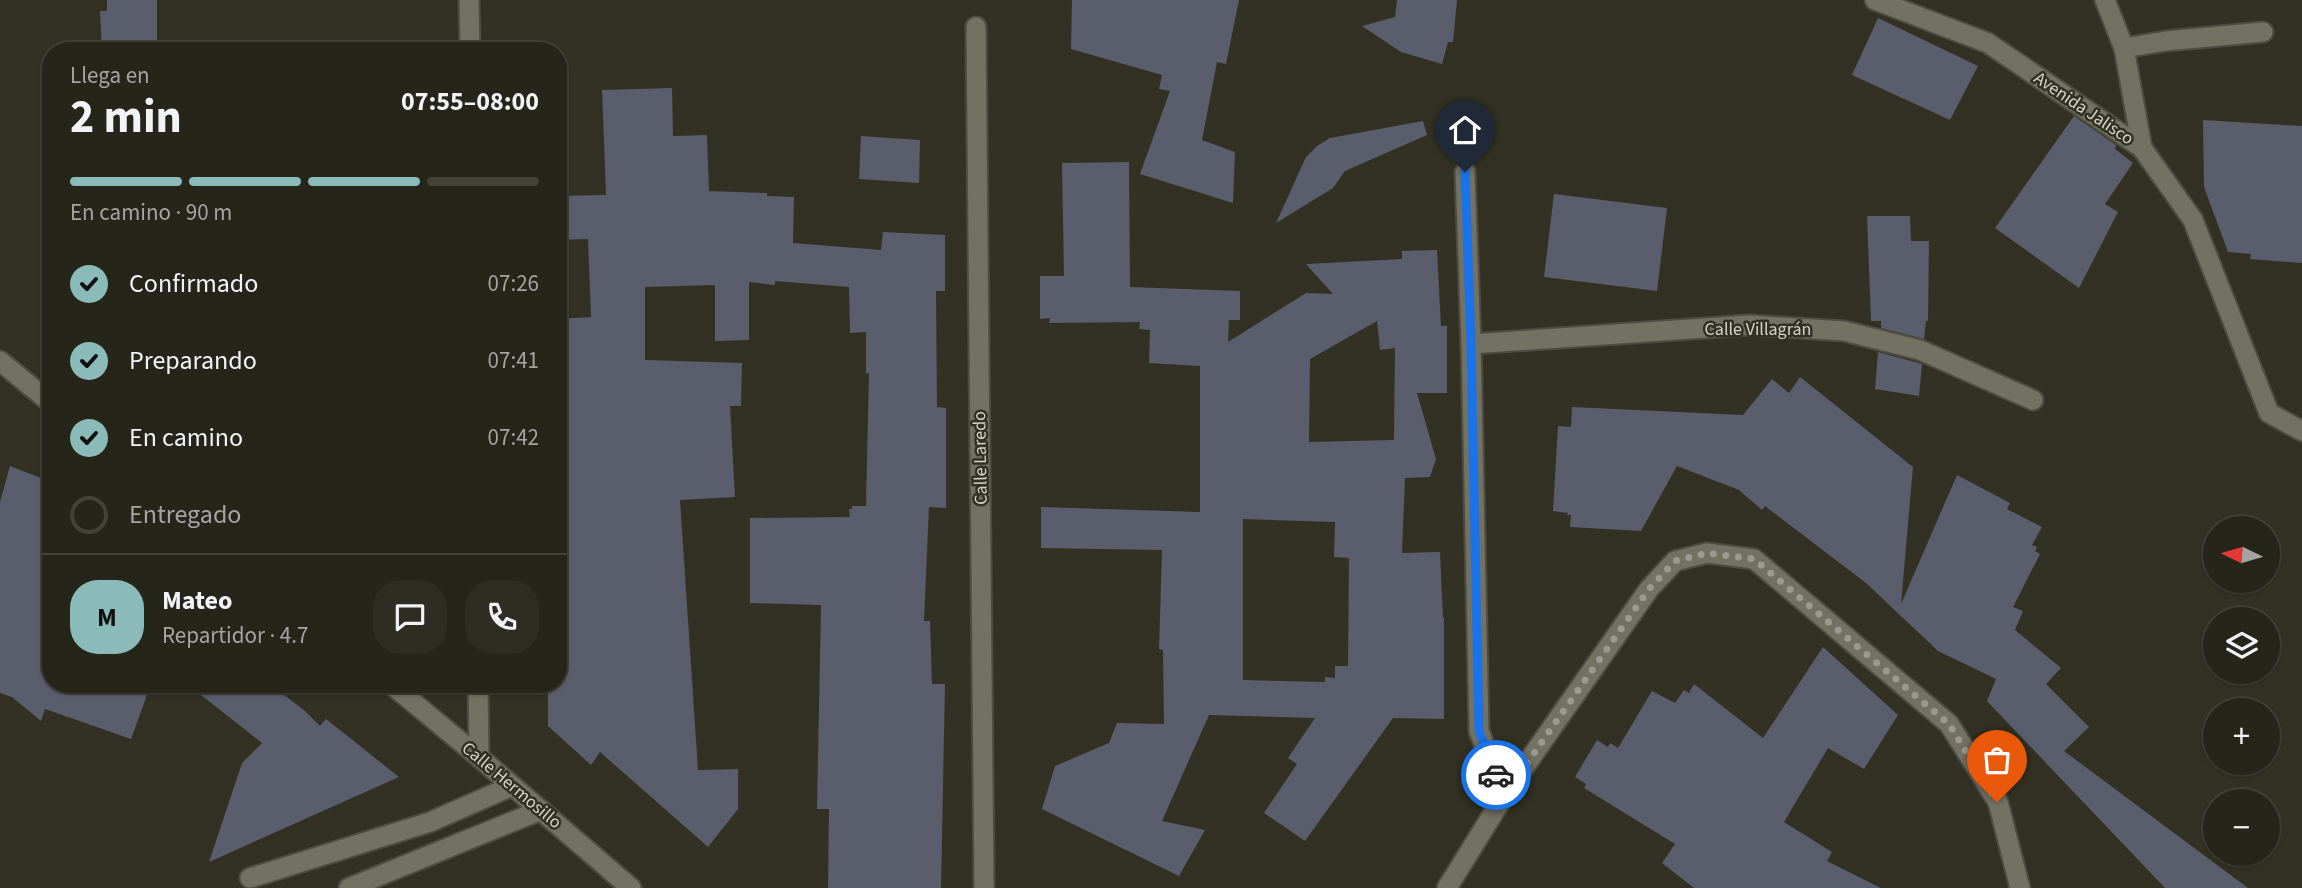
<!DOCTYPE html>
<html lang="es">
<head>
<meta charset="utf-8">
<style>
	:root { --surface:#26251a; --page:#2e2d23; --text:#f1f3f6; --muted:#a4a5a2; --line:#424239; --accent:#8bbbb9 }
	body { margin:0; font-family:"Source Sans 3",sans-serif; background:var(--page); color:var(--text); height:100vh; display:flex; flex-direction:column; font-size:26px; white-space:nowrap }
	* { box-sizing:border-box; margin:0 }
	p { font-size:23px; color:var(--muted) }
	.icon { flex:none; width:38px; height:38px; fill:none; stroke:currentColor; stroke-width:2; stroke-linecap:round; stroke-linejoin:round }
	.map { position:relative; flex:1; overflow:hidden }
	.side { position:absolute; left:42px; top:42px; width:525px; height:651px; display:flex; flex-direction:column; background:var(--surface); border-radius:28px; box-shadow:0 2px 5px #0004,0 0 0 2px var(--line) }
	.side>* { flex:none }
	.needle { width:46px; rotate:275deg }
	.buttons { position:absolute; left:2203px; top:516px; display:grid; gap:14px }
	.buttons a { display:grid; place-items:center; width:77px; height:77px; border-radius:50%; background:var(--surface); box-shadow:0 2px 5px #0004,0 0 0 2px var(--line); font-size:35px }
	.pin { position:absolute; display:grid; place-items:center; width:60px; height:60px; color:#fff; margin:-72px -30px; border-radius:50% 50% 50% 0; rotate:-45deg; box-shadow:0 0 7px #0007 }
	.pin .icon { rotate:45deg }
	.courier { position:absolute; display:grid; place-items:center; width:70px; height:70px; margin:-35px; border:5px solid #1a73e8; border-radius:50%; background:#fff; color:#222; box-shadow:0 2px 9px #0007 }
	.overview em { font-style:normal; font-weight:700 }
	.overview div { display:flex; flex-direction:column-reverse }
	.overview { display:flex; align-items:center; justify-content:space-between; height:119px; padding:0 28px }
	h1 { font-size:46px; font-weight:700; line-height:52px }
	.bar { display:grid; grid-template-columns:repeat(4,1fr); gap:10px 7px; align-content:center; height:84px; padding:0 28px }
	.bar i { height:9px; border-radius:5px; background:var(--line) }
	.bar .on { background:var(--accent) }
	.bar p { grid-column:span 4 }
	.line { display:flex; align-items:center; gap:18px; padding:0 28px; border-top:2px solid var(--line) }
	.line div { flex:1 }
	.round { display:grid; place-items:center; flex:none; width:74px; height:74px; border-radius:28px; background:var(--page) }
	ol { padding:0 28px; list-style:none }
	li { display:flex; align-items:center; gap:21px; height:77px }
	li p { margin-inline-start:auto }
	li .icon { padding:7px; border-radius:50%; background:var(--accent); color:#111; stroke-width:4 }
	li:last-child { color:var(--muted) }
	li i { width:38px; height:38px; border:4px solid var(--line); border-radius:50% }
	.map>svg:first-child { display:block }
	.building { fill:#5a5d6c; fill-rule:evenodd }
	.lines { fill:none; stroke-linecap:round; stroke-linejoin:round }
	.service-casing { stroke:#4e4d41; stroke-width:23 }
	.minor-casing { stroke:#4e4d41; stroke-width:23 }
	.tertiary-casing { stroke:#4e4d41; stroke-width:23 }
	.service { stroke:#737161; stroke-width:19 }
	.minor { stroke:#737161; stroke-width:19 }
	.tertiary { stroke:#737161; stroke-width:19 }
	.done { stroke:#9b9a90; stroke-width:7; stroke-dasharray:0 12.6 }
	.route { stroke:#1a73e8; stroke-width:9 }
	.labels { text-anchor:middle; stroke-width:5; stroke-linejoin:round; paint-order:stroke }
	.street-label { font-size:18px; fill:#d3d3ca; stroke:#323123 }
</style>
</head>
<body>
<div class="map">
<svg width="2302" height="888" viewBox="0 0 2302 888">
	<rect width="100%" height="100%" fill="#323123"/>
	<g class="building">
		<path d="M107,0H157V51H102L100,11H107Z"/>
		<path d="M1072,0H1239L1226,64L1217,62L1202,140L1235,152L1233,203L1140,174L1170,91L1159,89L1162,75L1071,49Z"/>
		<path d="M1397,0H1457L1453,42H1448L1442,64L1401,52L1362,26L1395,17Z"/>
		<path d="M1878,18L1978,66L1950,120L1852,75Z"/>
		<path d="M672,88L673,136L707,135L709,191L767,193V196L794,197L793,243L881,250L883,232L945,235V291H936L937,407L946,408V508L929,507L924,621H930L932,684H945L941,888H828L829,809H817L821,605L750,603V518L850,517L849,509H852V506H866L869,373H866V332L850,333L849,287L775,281V285L749,282V340L715,341V285L645,287V360L742,363L741,406H730L735,497L680,500L698,770L738,769V809L708,847L600,752L591,765L548,726V684H558V319L591,317L588,239L558,240V196L606,195L602,90Z"/>
		<path d="M2074,116L2116,145L2115,149L2133,163L2105,204L2118,212L2079,288L1995,228Z"/>
		<path d="M2203,120L2302,126V263L2250,259L2251,254L2228,252L2204,187Z"/>
		<path d="M1423,121L1427,135L1345,171L1333,188L1276,223L1306,157L1317,146L1330,138Z"/>
		<path d="M861,136L920,140L919,183L859,179Z"/>
		<path d="M1129,162L1130,287L1240,291V320H1229L1228,342L1306,293L1333,294L1306,264L1402,259V251L1437,250L1441,326H1447V393H1417L1436,459L1430,477L1405,478L1402,553L1440,552L1443,618H1444V719L1393,718L1305,841L1264,813L1297,764L1288,758L1315,718L1209,715L1162,821L1205,830L1179,876L1042,809L1055,766L1109,743L1117,723L1164,724L1163,650L1159,649L1162,550L1041,548V507L1200,512V366L1149,363L1150,330L1139,329L1140,322L1049,323L1050,318L1040,319V276H1064L1062,163ZM1377,321L1380,350L1395,348L1394,440L1309,442L1310,359ZM1243,519L1335,522L1334,557L1349,558L1348,666H1335V678L1325,677V682L1243,680Z"/>
		<path d="M1554,194L1667,208L1657,291L1544,277Z"/>
		<path d="M1867,216H1910L1911,241H1929L1928,321H1926L1924,339L1881,328V321H1871Z"/>
		<path d="M1878,352L1922,364L1919,396L1875,389Z"/>
		<path d="M1800,377L1913,467L1901,604L1957,475L2010,503L2007,509L2042,527L2032,545L2037,547L2035,551L2040,554L2013,607L2023,611L2015,630L2061,668L2046,684L2089,727L2064,751L2248,888H2165L1987,701L1996,679L1938,651L1866,583L1765,506L1762,510L1739,490L1677,466L1641,531L1570,527L1571,515H1567L1568,513L1553,511L1558,426L1571,427L1572,407L1743,415L1772,379L1789,393Z"/>
		<path d="M10,466L51,482V684H151L131,739L45,709L41,721L12,697L0,693V502Z"/>
		<path d="M1823,647L1898,715L1864,769L1828,748L1784,822L1832,852L1827,861L1881,888H1694L1662,863L1675,844L1584,788L1586,784L1575,777L1597,740L1608,747L1610,743L1618,748L1652,691L1675,703L1684,690L1689,693L1694,684L1763,738Z"/>
		<path d="M187,684H270L305,711L320,726L326,719L399,777L209,862L242,763L262,743Z"/>
	</g>
	<g class="lines">
		<defs>
			<g id="service">
				<path d="M2105,0L2124,48L2142,148"/>
				<path d="M2124,48L2166,41L2263,32"/>
				<path d="M250,878L430,822L512,786"/>
				<path d="M349,888L541,810"/>
			</g>
			<g id="minor">
				<path d="M469,0L470,51"/>
				<path d="M1875,0L1988,43L2142,148L2193,220L2269,413L2302,431"/>
				<path d="M976,27L984,888"/>
				<path d="M1465,172L1471,344L1479,731L1504,796"/>
				<path d="M1471,344L1749,325L1844,331L1920,350L2033,400"/>
				<path d="M478,684L479,757"/>
				<path d="M1447,888L1504,796L1649,589L1675,561L1707,553L1754,559L1949,724L1998,802L2020,888"/>
			</g>
			<g id="tertiary">
				<path d="M0,361L51,403"/>
				<path d="M391,684L479,757L631,888"/>
			</g>
		</defs>
		<use href="#service" class="service-casing"/>
		<use href="#minor" class="minor-casing"/>
		<use href="#tertiary" class="tertiary-casing"/>
		<use href="#service" class="service"/>
		<use href="#minor" class="minor"/>
		<use href="#tertiary" class="tertiary"/>
	</g>
	<g class="lines">
		<path class="done" d="M1496,775L1504,796L1649,589L1675,561L1707,553L1754,559L1949,724L1997,802"/>
		<path class="route" d="M1465,172L1471,344L1479,731L1496,775"/>
	</g>
	<g class="labels">
		<g class="street-label">
			<text transform="translate(2084 108) rotate(34)" y="6">Avenida Jalisco</text>
			<text x="1758" y="335">Calle Villagrán</text>
			<text transform="translate(980 458) rotate(-91)" y="6">Calle Laredo</text>
			<text transform="translate(512 785) rotate(40)" y="6">Calle Hermosillo</text>
		</g>
	</g>
</svg>
<div class="buttons">
<a><svg class="needle" viewBox="-14 -14 28 28"><path d="M0-13l5 13h-10z" fill="#e53935"/><path d="M0 13l5-13h-10z" fill="#a4a5a2"/></svg></a>
<a><svg class="icon" aria-label="layers" viewBox="0 0 24 24"><path d="M12 4l9 5-9 5-9-5zM3 14l9 5 9-5"/></svg></a>
<a>+</a>
<a>−</a>
</div>
<div class="pin" style="left:1997px;top:802px;background:#ea580c"><svg class="icon" aria-label="bag" viewBox="0 0 24 24"><path d="M5 8h14l-1 12H6zM9 8a3 3 0 0 1 6 0"/></svg></div>
<div class="pin" style="left:1465px;top:172px;background:#1f2937"><svg class="icon" aria-label="home" viewBox="0 0 24 24"><path d="M3 11l9-7 9 7M6 9v11h12V9"/></svg></div>
<div class="courier" style="left:1496px;top:775px"><svg class="icon" aria-label="car" viewBox="0 0 24 24"><path d="M5 17H2v-5l4-1 3-4h7l3 4 3 1v5h-3M9 17h6M6 11h13"/><circle cx="7" cy="17" r="2"/><circle cx="17" cy="17" r="2"/></svg></div>
<section class="side">
<div class="overview"><div><h1>2 min</h1><p>Llega en</p></div><em>07:55–08:00</em></div>
<div class="bar"><i class="on"></i><i class="on"></i><i class="on"></i><i></i><p>En camino · 90 m</p></div>
<ol>
<li><svg class="icon" aria-label="check" viewBox="0 0 24 24"><path d="M5 12l5 5 9-10"/></svg>Confirmado<p>07:26</p></li>
<li><svg class="icon" aria-label="check" viewBox="0 0 24 24"><path d="M5 12l5 5 9-10"/></svg>Preparando<p>07:41</p></li>
<li><svg class="icon" aria-label="check" viewBox="0 0 24 24"><path d="M5 12l5 5 9-10"/></svg>En camino<p>07:42</p></li>
<li><i></i>Entregado</li>
</ol>
<div class="line" style="height:126px"><b class="round" style="background:var(--accent);color:#111">M</b><div><b>Mateo</b><p>Repartidor · 4.7</p></div><a class="round"><svg class="icon" aria-label="chat" viewBox="0 0 24 24"><path d="M4 5h16v11H9l-5 4z"/></svg></a><a class="round"><svg class="icon" aria-label="phone" viewBox="0 0 24 24"><path d="M5 4h4l2 5-3 2q2 4 5 5l2-3 5 2v4C11 20 4 13 5 4z"/></svg></a></div>
</section>
</div>
</body>
</html>
